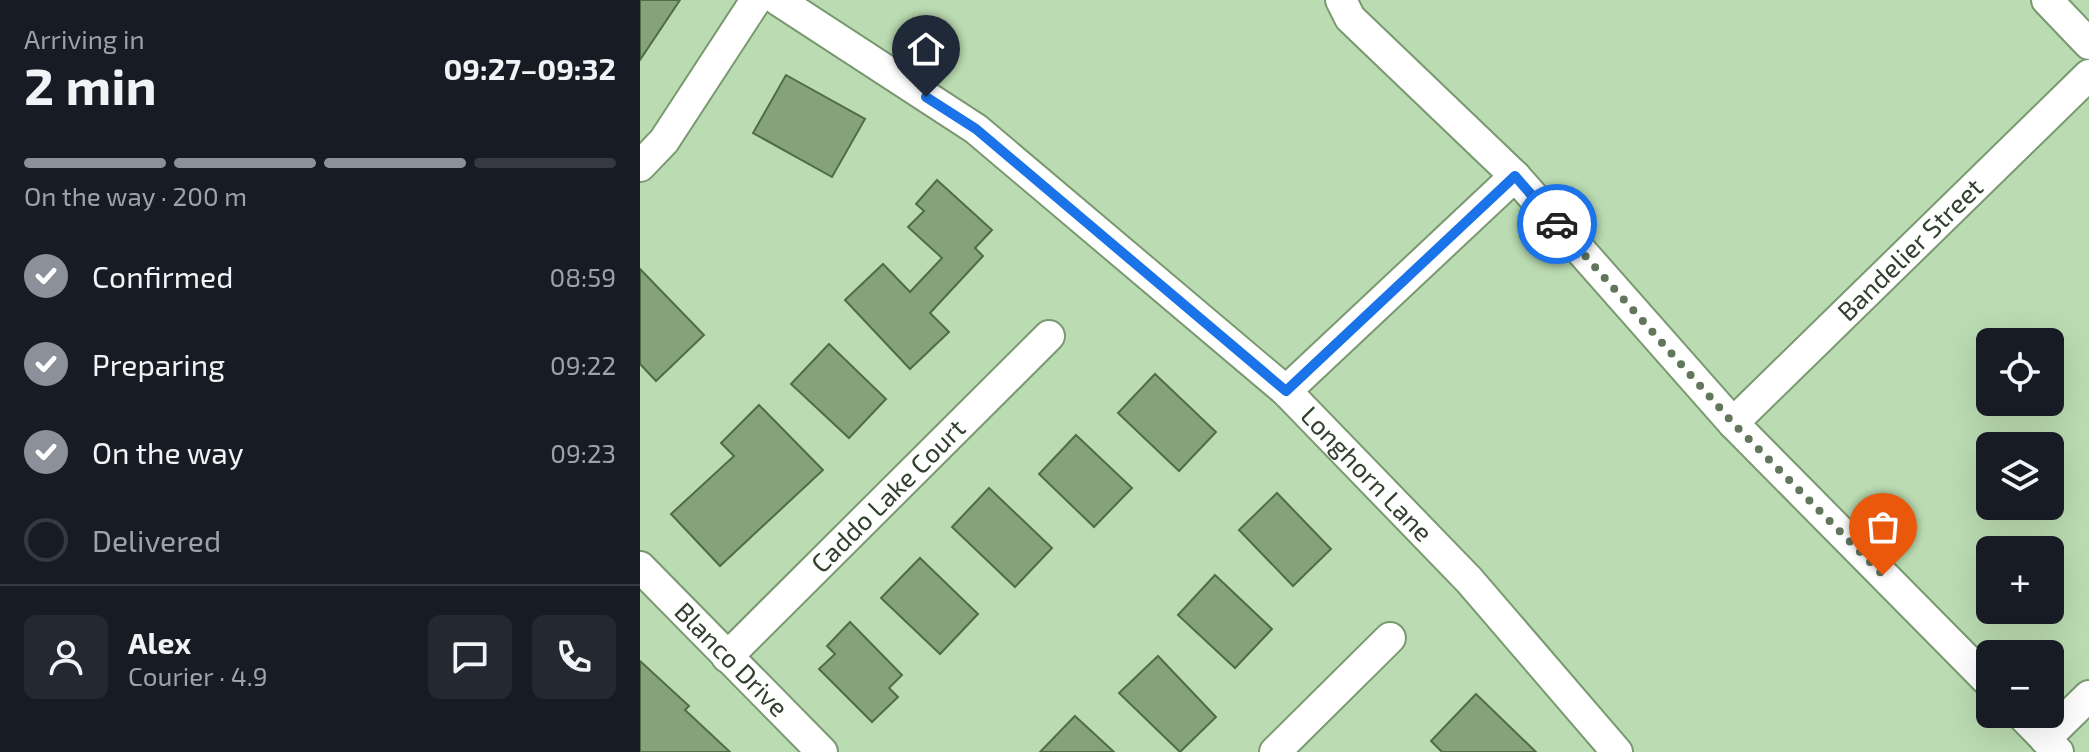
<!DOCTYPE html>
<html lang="en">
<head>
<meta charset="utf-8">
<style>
	:root { --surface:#171b24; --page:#242831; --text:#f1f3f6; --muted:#9ea1a6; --line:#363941; --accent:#8c9099 }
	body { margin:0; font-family:"Exo 2",sans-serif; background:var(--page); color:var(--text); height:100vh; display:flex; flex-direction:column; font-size:30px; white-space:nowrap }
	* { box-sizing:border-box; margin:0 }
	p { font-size:26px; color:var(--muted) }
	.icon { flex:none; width:44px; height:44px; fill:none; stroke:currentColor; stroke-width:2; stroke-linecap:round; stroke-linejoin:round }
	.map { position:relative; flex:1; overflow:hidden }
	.sheet { display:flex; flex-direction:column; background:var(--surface); width:640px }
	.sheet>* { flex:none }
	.fabs { position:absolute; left:1336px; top:328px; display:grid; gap:16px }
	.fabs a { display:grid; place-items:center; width:88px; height:88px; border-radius:12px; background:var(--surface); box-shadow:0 8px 32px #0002; font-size:40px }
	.pin { position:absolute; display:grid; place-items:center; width:68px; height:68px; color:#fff; margin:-82px -34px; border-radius:50% 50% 50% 0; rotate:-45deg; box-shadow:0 0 8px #0007 }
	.pin .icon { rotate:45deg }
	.courier { position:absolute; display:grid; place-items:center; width:80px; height:80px; margin:-40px; border:6px solid #1a73e8; border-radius:50%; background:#fff; color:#222; box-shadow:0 2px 10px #0007 }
	.overview em { font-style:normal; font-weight:700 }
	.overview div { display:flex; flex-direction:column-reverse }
	.overview { display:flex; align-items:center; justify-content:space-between; height:136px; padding:0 24px }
	h1 { font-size:52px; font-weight:700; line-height:60px }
	.bar { display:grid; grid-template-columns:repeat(4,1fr); gap:12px 8px; align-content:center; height:96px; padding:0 24px }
	.bar i { height:10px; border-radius:6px; background:var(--line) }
	.bar .selected { background:var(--accent) }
	.bar p { grid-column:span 4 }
	.line { display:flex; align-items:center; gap:20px; padding:0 24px; border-top:2px solid var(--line) }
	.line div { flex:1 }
	.round { display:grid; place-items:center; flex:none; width:84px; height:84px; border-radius:12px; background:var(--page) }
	ol { padding:0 24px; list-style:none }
	li { display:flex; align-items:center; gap:24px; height:88px }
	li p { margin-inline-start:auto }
	li .icon { padding:8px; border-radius:50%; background:var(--accent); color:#fff; stroke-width:4 }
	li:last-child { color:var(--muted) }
	li i { width:44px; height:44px; border:4px solid var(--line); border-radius:50% }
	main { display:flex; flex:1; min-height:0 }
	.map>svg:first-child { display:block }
	.building { fill:#84a37a; stroke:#4f6c47; stroke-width:2 }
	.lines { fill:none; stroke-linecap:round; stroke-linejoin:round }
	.minor-casing { stroke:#799870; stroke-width:34 }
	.minor { stroke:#fff; stroke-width:30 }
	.done { stroke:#62765c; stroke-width:8; stroke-dasharray:0 14.4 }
	.route { stroke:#1a73e8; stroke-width:10 }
	.labels { text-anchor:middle; stroke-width:8; stroke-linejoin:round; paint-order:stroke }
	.street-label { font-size:26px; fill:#323f2e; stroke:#e7f8e2 }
</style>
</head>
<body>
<main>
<section class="sheet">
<div class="overview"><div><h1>2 min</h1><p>Arriving in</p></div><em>09:27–09:32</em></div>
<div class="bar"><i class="selected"></i><i class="selected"></i><i class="selected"></i><i></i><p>On the way · 200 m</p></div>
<ol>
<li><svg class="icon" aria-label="check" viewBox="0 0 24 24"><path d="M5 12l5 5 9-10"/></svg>Confirmed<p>08:59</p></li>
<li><svg class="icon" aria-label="check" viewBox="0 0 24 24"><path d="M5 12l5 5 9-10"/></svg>Preparing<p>09:22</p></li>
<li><svg class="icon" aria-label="check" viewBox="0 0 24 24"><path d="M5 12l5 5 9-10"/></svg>On the way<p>09:23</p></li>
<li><i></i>Delivered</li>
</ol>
<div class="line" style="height:144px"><a class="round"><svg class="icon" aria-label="person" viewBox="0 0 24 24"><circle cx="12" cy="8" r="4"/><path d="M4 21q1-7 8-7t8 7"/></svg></a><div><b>Alex</b><p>Courier · 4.9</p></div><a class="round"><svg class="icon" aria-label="chat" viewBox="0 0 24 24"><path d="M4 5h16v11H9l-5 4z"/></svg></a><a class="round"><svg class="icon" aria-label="phone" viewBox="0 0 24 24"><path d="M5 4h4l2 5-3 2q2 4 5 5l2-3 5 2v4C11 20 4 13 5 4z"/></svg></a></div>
</section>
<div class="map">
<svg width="1449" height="752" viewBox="0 0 1449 752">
	<rect width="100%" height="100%" fill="#bbdcb2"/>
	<g class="building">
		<path d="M0,0H40L0,60Z"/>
		<path d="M146,75L225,119L192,177L113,133Z"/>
		<path d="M297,180L352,230L335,248L343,256L290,313L309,332L270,369L205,300L243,264L270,292L302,258L268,227L284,211L276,204Z"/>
		<path d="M0,269L64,335L16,381L0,364Z"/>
		<path d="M189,344L246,399L209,438L151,384Z"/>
		<path d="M515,374L576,432L539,471L478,413Z"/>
		<path d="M119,405L183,470L80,566L31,514L94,456L81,443Z"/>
		<path d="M436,435L492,488L454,527L399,474Z"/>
		<path d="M349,488L412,548L375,587L312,527Z"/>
		<path d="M637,493L691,549L653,586L599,530Z"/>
		<path d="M280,558L338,614L300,654L241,598Z"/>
		<path d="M575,575L632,629L595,668L538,615Z"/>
		<path d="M210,622L262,675L249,688L258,697L232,722L179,669L195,654L187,646Z"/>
		<path d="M518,656L576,717L540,752L479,693Z"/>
		<path d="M0,661L49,706L45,710L90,752H0Z"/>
		<path d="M836,694L896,752H802L791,741Z"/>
		<path d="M435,716L474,752H400Z"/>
	</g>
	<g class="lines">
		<defs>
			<g id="minor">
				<path id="s1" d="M138,0L336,129L646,391L829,580L977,752"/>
				<path d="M701,0L710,18L875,176L1093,423L1350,683"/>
				<path d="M1407,0L1449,44"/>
				<path d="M0,166L24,141L116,0"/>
				<path d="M646,391L875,176"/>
				<path id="s2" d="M1093,423L1449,75"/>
				<path id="s3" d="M0,567L182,752"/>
				<path id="s4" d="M87,657L409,336"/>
				<path d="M1381,714L1418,752"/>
				<path d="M1405,739L1449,696"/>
				<path d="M635,752L750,638"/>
			</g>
		</defs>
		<use href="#minor" class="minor-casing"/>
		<use href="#minor" class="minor"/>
	</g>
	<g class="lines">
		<path class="done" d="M917,224L1093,423L1243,575"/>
		<path class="route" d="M286,97L336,129L646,391L875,176L917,224"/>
	</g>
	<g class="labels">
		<g class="street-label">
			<text dy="9" stroke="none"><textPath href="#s2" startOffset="248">Bandelier Street</textPath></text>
			<text dy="9" stroke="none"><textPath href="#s1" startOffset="758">Longhorn Lane</textPath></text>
			<text dy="9" stroke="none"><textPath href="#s4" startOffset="228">Caddo Lake Court</textPath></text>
			<text dy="9" stroke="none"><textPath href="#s3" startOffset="130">Blanco Drive</textPath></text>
		</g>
	</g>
</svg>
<div class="fabs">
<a><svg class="icon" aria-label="locate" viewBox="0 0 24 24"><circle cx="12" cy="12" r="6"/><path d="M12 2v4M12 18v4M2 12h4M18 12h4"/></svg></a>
<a><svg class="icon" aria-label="layers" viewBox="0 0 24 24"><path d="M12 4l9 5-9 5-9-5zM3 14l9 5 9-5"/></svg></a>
<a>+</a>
<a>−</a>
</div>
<div class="pin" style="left:1243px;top:575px;background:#ea580c"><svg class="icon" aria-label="bag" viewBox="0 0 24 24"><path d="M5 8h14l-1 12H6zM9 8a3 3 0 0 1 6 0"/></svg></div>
<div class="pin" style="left:286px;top:97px;background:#1f2937"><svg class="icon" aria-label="home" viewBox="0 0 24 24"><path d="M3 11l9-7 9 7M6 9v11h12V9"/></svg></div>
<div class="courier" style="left:917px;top:224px"><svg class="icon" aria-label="car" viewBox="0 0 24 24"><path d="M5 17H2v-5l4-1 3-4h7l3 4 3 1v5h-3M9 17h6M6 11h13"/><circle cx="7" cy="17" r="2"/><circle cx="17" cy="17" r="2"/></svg></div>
</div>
</main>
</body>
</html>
